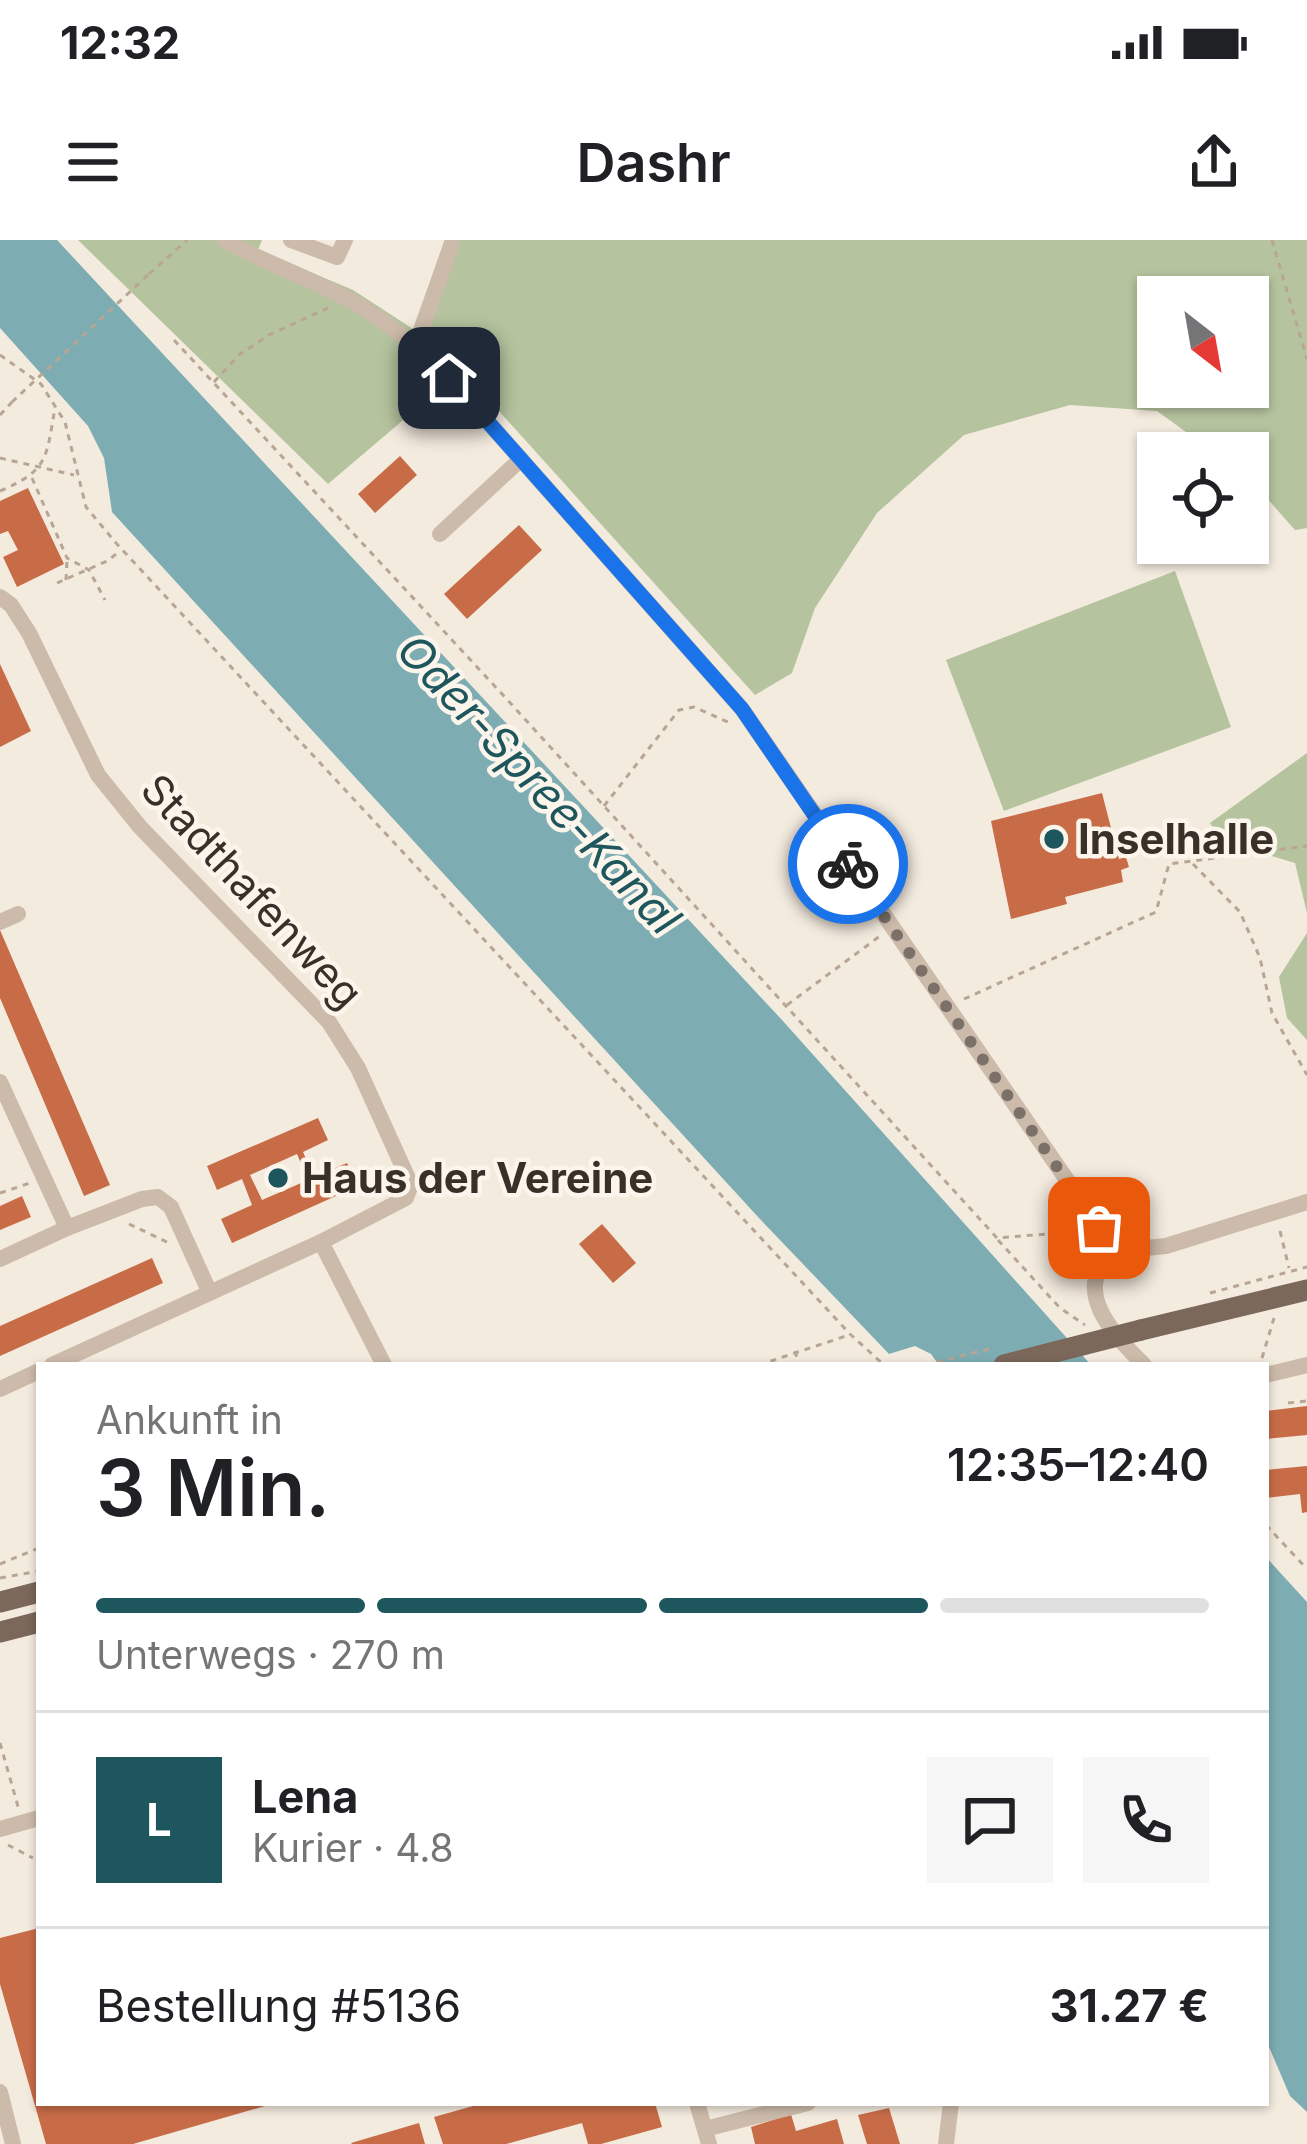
<!DOCTYPE html>
<html lang="de">
<head>
<meta charset="utf-8">
<style>
	:root { --surface:#fff; --page:#f6f6f6; --text:#202124; --muted:#757577; --line:#e0e0e0; --accent:#1e565d }
	body { margin:0; font-family:Inter,sans-serif; background:var(--page); color:var(--text); height:100vh; display:flex; flex-direction:column; font-size:45px; white-space:nowrap }
	* { box-sizing:border-box; margin:0 }
	p { font-size:39px; color:var(--muted) }
	.icon { flex:none; width:66px; height:66px; fill:none; stroke:currentColor; stroke-width:2; stroke-linecap:round; stroke-linejoin:round }
	.map { position:relative; flex:1; overflow:hidden }
	.side { position:absolute; left:36px; top:1122px; width:1233px; height:744px; display:flex; flex-direction:column; background:var(--surface); border-radius:0px; box-shadow:0 3px 9px #0004 }
	.side>* { flex:none }
	.needle { width:78px; rotate:149deg }
	.buttons { position:absolute; left:1137px; top:36px; display:grid; gap:24px }
	.buttons a { display:grid; place-items:center; width:132px; height:132px; border-radius:0px; background:var(--surface); box-shadow:0 3px 9px #0004; font-size:60px }
	.pin { position:absolute; display:grid; place-items:center; width:102px; height:102px; color:#fff; margin:-51px; border-radius:24px; box-shadow:0 6px 18px #0006 }
	.courier { position:absolute; display:grid; place-items:center; width:120px; height:120px; margin:-60px; border:9px solid #1a73e8; border-radius:50%; background:#fff; color:#222; box-shadow:0 3px 15px #0007 }
	.overview em { font-style:normal; font-weight:600 }
	.overview div { display:flex; flex-direction:column-reverse }
	.overview { display:flex; align-items:center; justify-content:space-between; height:204px; padding:0 60px }
	h1 { font-size:78px; font-weight:600; line-height:90px }
	.bar { display:grid; grid-template-columns:repeat(4,1fr); gap:18px 12px; align-content:center; height:144px; padding:0 60px }
	.bar i { height:15px; border-radius:9px; background:var(--line) }
	.bar .selected { background:var(--accent) }
	.bar p { grid-column:span 4 }
	.line { display:flex; align-items:center; gap:30px; padding:0 60px; border-top:3px solid var(--line) }
	.line div { flex:1 }
	.round { display:grid; place-items:center; flex:none; width:126px; height:126px; border-radius:0px; background:var(--page) }
	.status { display:flex; justify-content:space-between; align-items:center; height:84px; padding:0 60px; background:var(--surface); direction:ltr }
	.status svg { height:33px; fill:currentColor }
	header { display:flex; justify-content:space-between; align-items:center; height:156px; padding:0 60px; background:var(--surface); font-size:54px; font-weight:600 }
	.map>svg:first-child { display:block }
	.green { fill:#b5c39e; fill-rule:evenodd }
	.water { fill:#7dadb2 }
	.building { fill:#c86c48; fill-rule:evenodd }
	.lines { fill:none; stroke-linecap:round; stroke-linejoin:round }
	.path { stroke:#b8a594; stroke-width:3; stroke-dasharray:6 6; stroke-linecap:butt }
	.minor { stroke:#cba; stroke-width:16 }
	.major { stroke:#7c675b; stroke-width:21 }
	.path-bridge { stroke:#b8a594; stroke-width:3; stroke-dasharray:6 6; stroke-linecap:butt }
	.major-bridge { stroke:#7c675b; stroke-width:21 }
	.done { stroke:#7b7169; stroke-width:12; stroke-dasharray:0 21.6 }
	.route { stroke:#1a73e8; stroke-width:15 }
	.poi-dot { fill:#1e565d; stroke:#fbf5ec; stroke-width:4.5 }
	.labels { text-anchor:middle; stroke-width:9; stroke-linejoin:round; paint-order:stroke }
	.poi-label { font-size:42px; font-weight:bold; fill:#3a302a; stroke:#fbf5ec; text-anchor:start }
	.street-label { font-size:42px; fill:#3a302a; stroke:#fbf5ec }
	.water-label { font-size:45px; font-style:italic; fill:#1e565d; stroke:#fbf5ec }
</style>
</head>
<body>
<div class="status"><b>12:32</b><svg viewBox="0 0 49 12"><path d="M0 12V9h3v3zM5 12V6h3v6zM10 12V3h3v9zM15 12V0h3v12zM26 1h20v11H26zM47 4h2v5h-2z"/></svg></div>
<header><svg class="icon" aria-label="menu" viewBox="0 0 24 24"><path d="M4 6h16M4 12h16M4 18h16"/></svg>Dashr<svg class="icon" aria-label="share" viewBox="0 0 24 24"><path d="M12 15V3M7 8l5-5 5 5M5 13v7h14v-7"/></svg></header>
<div class="map">
<svg width="1307" height="1904" viewBox="0 0 1307 1904">
	<rect width="100%" height="100%" fill="#f4ebdf"/>
	<g class="green">
		<path d="M78,0H262L258,10L353,50L413,89L445,0H1307V288L1295,290L1248,237V213H1215L1157,171L1070,165L964,195L877,273L815,368L792,433L755,455L462,130L328,244ZM1158,57H1248V147H1158Z"/>
		<path d="M1175,331L1231,487L1004,571L946,420Z"/>
		<path d="M1307,513V673L1295,623L1222,601L1210,583Z"/>
		<path d="M1307,693V800L1287,778L1279,737Z"/>
	</g>
	<g class="water">
		<path d="M0,0H57L782,780L1091,1125H939L931,1114L915,1106L889,1114L759,978L112,272L104,218L88,186L0,88Z"/>
		<path d="M1266,1317L1307,1362V1872L1290,1856L1266,1800Z"/>
	</g>
	<g class="building">
		<path d="M400,216L417,235L375,273L358,254Z"/>
		<path d="M28,248L64,324L17,347L3,317L18,310L8,291L0,294V261Z"/>
		<path d="M519,285L542,310L467,379L444,354Z"/>
		<path d="M0,424L31,491L0,507Z"/>
		<path d="M1102,553L1119,619L1126,617L1129,627L1121,630L1123,642L1065,657L1067,664L1011,679L991,581Z"/>
		<path d="M0,690L110,945L84,956L0,758Z"/>
		<path d="M318,878L328,900L303,912L314,937L347,923L358,946L232,1003L221,979L252,965L242,939L217,950L207,926ZM297,914L308,940L262,960L250,935Z"/>
		<path d="M22,956L31,977L0,990V966Z"/>
		<path d="M602,984L636,1023L613,1043L579,1004Z"/>
		<path d="M152,1018L163,1043L0,1116V1086Z"/>
		<path d="M1307,1166V1195L1266,1199V1171Z"/>
		<path d="M1307,1226V1272L1302,1273L1300,1254L1266,1258V1230Z"/>
		<path d="M39,1688V1863L272,1864L133,1904H46L0,1744V1698Z"/>
		<path d="M484,1863H655L662,1887L601,1904H588L582,1883L506,1904H443L434,1877Z"/>
		<path d="M889,1868L900,1904H867L858,1875Z"/>
		<path d="M791,1874L796,1891L837,1879L844,1904H755L751,1887Z"/>
		<path d="M419,1883L425,1904H352L351,1903Z"/>
	</g>
	<g class="lines">
		<g class="path">
			<path d="M1272,0L1307,119"/>
			<path d="M149,34L187,0"/>
			<path d="M174,100L503,455L997,998L1084,991"/>
			<path d="M0,115L41,144L65,182L86,267L116,303L850,1094L884,1125"/>
			<path d="M214,142L239,115L269,95L330,67"/>
			<path d="M0,175L12,162"/>
			<path d="M0,218L74,235"/>
			<path d="M32,238L67,318L89,330L105,360"/>
			<path d="M0,251C49,230 46,218 55,168"/>
			<path d="M66,340L67,320"/>
			<path d="M57,343L107,321L120,311"/>
			<path d="M604,566L679,470L694,467L730,483"/>
			<path d="M1193,624L1240,672L1260,718L1272,773L1307,835"/>
			<path d="M964,759L1156,672L1169,624L1307,606"/>
			<path d="M787,765L880,696"/>
			<path d="M0,953L30,943"/>
			<path d="M129,984L169,1003"/>
			<path d="M1280,991L1289,1028"/>
			<path d="M998,1000L1060,1068L1085,1085"/>
			<path d="M1210,1053L1307,1027"/>
			<path d="M795,1111L799,1125"/>
			<path d="M1262,1118L1274,1078"/>
			<path d="M759,1125L849,1095"/>
			<path d="M1288,1163L1307,1161"/>
			<path d="M1266,1285L1307,1329"/>
			<path d="M0,1324L39,1308"/>
			<path d="M0,1338L39,1331"/>
			<path d="M0,1503L19,1570"/>
			<path d="M8,1605L33,1618"/>
		</g>
		<g class="minor">
			<path d="M224,0C263,22 305,36 344,57C383,77 418,108 449,138L742,469L1116,1011"/>
			<path d="M291,0L337,17L345,0"/>
			<path d="M416,106L453,0"/>
			<path d="M440,294L521,219"/>
			<path d="M0,357L11,365L29,393L98,535L140,587L329,782L358,828L411,945L406,958L321,1002L52,1125"/>
			<path d="M0,682L18,674"/>
			<path d="M0,842L67,988L0,1019"/>
			<path d="M67,988L142,959L158,957L171,967L209,1051"/>
			<path d="M321,1002L384,1125"/>
			<path d="M1116,1011L1166,1006L1307,962"/>
			<path d="M1116,1011C1067,1048 1115,1096 1144,1125"/>
			<path d="M1266,1135L1307,1125"/>
			<path d="M0,1149L39,1131"/>
			<path d="M0,1589L39,1578"/>
			<path d="M0,1852L13,1904"/>
			<path d="M697,1863L709,1904"/>
			<path d="M705,1889L808,1863"/>
			<path d="M946,1904L951,1863"/>
		</g>
		<g class="major">
			<path d="M1141,1090L1307,1050"/>
			<path d="M0,1362L39,1352"/>
			<path d="M0,1392L39,1382"/>
		</g>
		<g class="path-bridge">
			<path d="M12,162L149,34"/>
			<path d="M925,1125L993,1108"/>
		</g>
		<path class="major-bridge" d="M1004,1125L1141,1090"/>
	</g>
	<g class="lines">
		<path class="done" d="M848,624L1099,988"/>
		<path class="route" d="M449,138L742,469L848,624"/>
	</g>
	<g class="poi-dot">
		<circle cx="1054" cy="599" r="12"/>
		<circle cx="278" cy="938" r="12"/>
	</g>
	<g class="labels">
		<g class="poi-label">
			<text x="1078" y="614">Inselhalle</text>
			<text x="302" y="953">Haus der Vereine</text>
		</g>
		<g class="street-label">
			<text transform="translate(252 651) rotate(47)" y="15">Stadthafenweg</text>
		</g>
		<g class="water-label">
			<text transform="translate(539 544) rotate(47)" y="16">Oder-Spree-Kanal</text>
		</g>
	</g>
</svg>
<div class="buttons">
<a><svg class="needle" viewBox="-14 -14 28 28"><path d="M0-13l5 13h-10z" fill="#e53935"/><path d="M0 13l5-13h-10z" fill="#757577"/></svg></a>
<a><svg class="icon" aria-label="locate" viewBox="0 0 24 24"><circle cx="12" cy="12" r="6"/><path d="M12 2v4M12 18v4M2 12h4M18 12h4"/></svg></a>
</div>
<div class="pin" style="left:1099px;top:988px;background:#ea580c"><svg class="icon" aria-label="bag" viewBox="0 0 24 24"><path d="M5 8h14l-1 12H6zM9 8a3 3 0 0 1 6 0"/></svg></div>
<div class="pin" style="left:449px;top:138px;background:#1f2937"><svg class="icon" aria-label="home" viewBox="0 0 24 24"><path d="M3 11l9-7 9 7M6 9v11h12V9"/></svg></div>
<div class="courier" style="left:848px;top:624px"><svg class="icon" aria-label="bike" viewBox="0 0 24 24"><circle cx="6" cy="16" r="4"/><circle cx="18" cy="16" r="4"/><path d="M6 16l4-8h5l3 8M10 8l3 8H6M13 5h3"/></svg></div>
<section class="side">
<div class="overview"><div><h1>3 Min.</h1><p>Ankunft in</p></div><em>12:35–12:40</em></div>
<div class="bar"><i class="selected"></i><i class="selected"></i><i class="selected"></i><i></i><p>Unterwegs · 270 m</p></div>
<div class="line" style="height:216px"><b class="round" style="background:var(--accent);color:#fff">L</b><div><b>Lena</b><p>Kurier · 4.8</p></div><a class="round"><svg class="icon" aria-label="chat" viewBox="0 0 24 24"><path d="M4 5h16v11H9l-5 4z"/></svg></a><a class="round"><svg class="icon" aria-label="phone" viewBox="0 0 24 24"><path d="M5 4h4l2 5-3 2q2 4 5 5l2-3 5 2v4C11 20 4 13 5 4z"/></svg></a></div>
<div class="line" style="height:156px"><div>Bestellung #5136</div><b>31.27 €</b></div>
</section>
</div>
</body>
</html>
